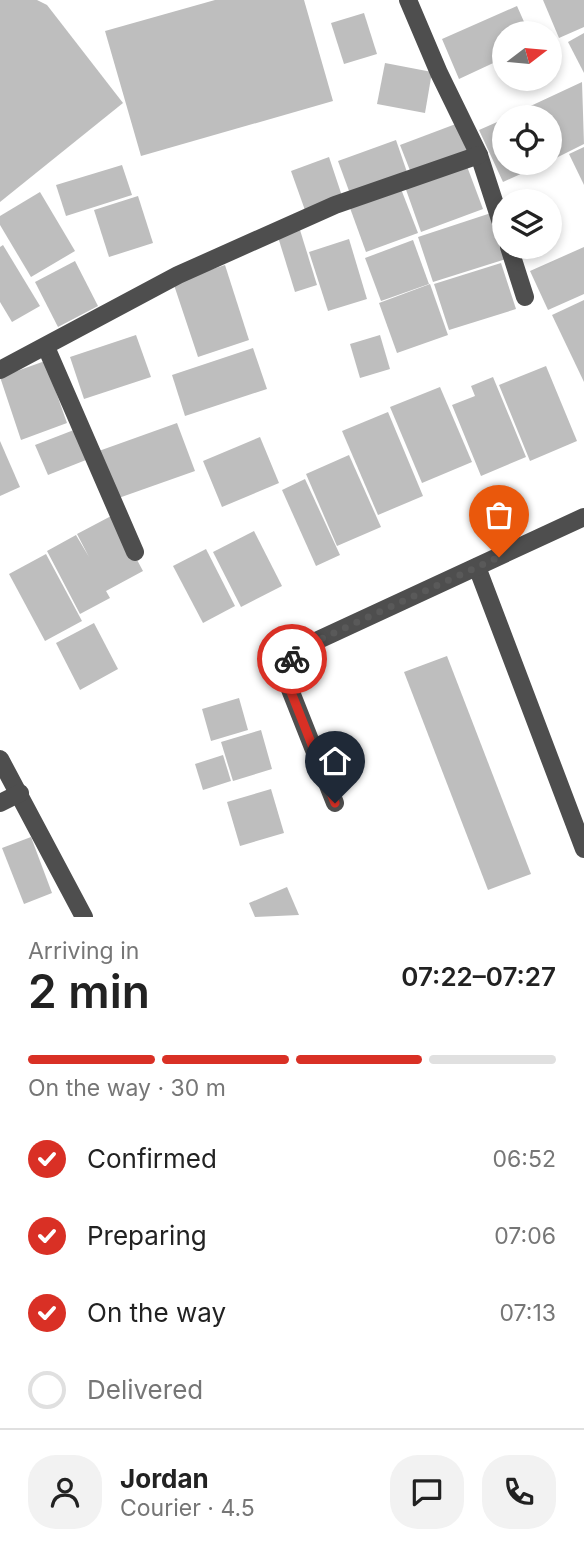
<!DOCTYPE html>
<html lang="en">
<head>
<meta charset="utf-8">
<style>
	:root { --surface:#fff; --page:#f2f2f2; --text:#222; --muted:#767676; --line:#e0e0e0; --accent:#d93025 }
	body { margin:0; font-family:Inter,sans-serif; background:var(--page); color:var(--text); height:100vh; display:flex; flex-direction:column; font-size:26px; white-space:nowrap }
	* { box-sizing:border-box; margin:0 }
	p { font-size:23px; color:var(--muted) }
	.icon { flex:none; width:38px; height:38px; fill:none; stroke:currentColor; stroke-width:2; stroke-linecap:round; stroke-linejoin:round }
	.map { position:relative; height:917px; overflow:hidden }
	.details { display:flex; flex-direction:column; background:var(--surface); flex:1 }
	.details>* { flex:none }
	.needle { width:46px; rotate:74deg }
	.controls { position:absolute; left:492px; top:21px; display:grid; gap:14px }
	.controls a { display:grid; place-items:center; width:70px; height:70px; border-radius:50%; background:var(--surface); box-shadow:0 4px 10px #0003; font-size:35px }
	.pin { position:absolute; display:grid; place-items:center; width:60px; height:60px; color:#fff; margin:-72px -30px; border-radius:50% 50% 50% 0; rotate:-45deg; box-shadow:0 0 7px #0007 }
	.pin .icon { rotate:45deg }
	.courier { position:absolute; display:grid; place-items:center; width:70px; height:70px; margin:-35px; border:5px solid #d93025; border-radius:50%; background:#fff; color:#222; box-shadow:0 2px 9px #0007 }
	.summary em { font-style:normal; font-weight:600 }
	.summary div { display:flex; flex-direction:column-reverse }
	.summary { display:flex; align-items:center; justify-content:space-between; height:119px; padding:0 28px }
	h1 { font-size:46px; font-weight:600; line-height:52px }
	.bar { display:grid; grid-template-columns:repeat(4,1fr); gap:10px 7px; align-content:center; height:84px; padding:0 28px }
	.bar i { height:9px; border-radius:5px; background:var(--line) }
	.bar .on { background:var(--accent) }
	.bar p { grid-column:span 4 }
	.line { display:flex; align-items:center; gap:18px; padding:0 28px; border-top:2px solid var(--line) }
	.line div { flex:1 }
	.round { display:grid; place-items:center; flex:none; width:74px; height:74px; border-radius:28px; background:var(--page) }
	ol { padding:0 28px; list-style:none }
	li { display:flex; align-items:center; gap:21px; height:77px }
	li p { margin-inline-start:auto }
	li .icon { padding:7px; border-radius:50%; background:var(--accent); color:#fff; stroke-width:4 }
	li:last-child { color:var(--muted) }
	li i { width:38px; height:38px; border:4px solid var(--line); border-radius:50% }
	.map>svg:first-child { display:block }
	.building { fill:#bebebe }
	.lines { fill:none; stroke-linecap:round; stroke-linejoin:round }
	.minor { stroke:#4e4e4e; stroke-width:18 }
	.done { stroke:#595959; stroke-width:7; stroke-dasharray:0 12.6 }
	.route { stroke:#d93025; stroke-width:9 }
</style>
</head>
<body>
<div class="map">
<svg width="584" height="917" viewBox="0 0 584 917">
	<rect width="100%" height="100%" fill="#fff"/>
	<g class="building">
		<path d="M0,0H37L47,5L123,103L0,202Z"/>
		<path d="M215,0H304L333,101L141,156L105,31Z"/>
		<path d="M543,0H584V27L559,38Z"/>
		<path d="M517,6L529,33H504V58L459,79L442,39Z"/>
		<path d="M364,13L377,54L344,64L331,23Z"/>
		<path d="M584,33V73L568,42Z"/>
		<path d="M385,63L432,72L425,113L377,104Z"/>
		<path d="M582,82L584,144L550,161V117H507Z"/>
		<path d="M504,119V163H545L503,182L479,130Z"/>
		<path d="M461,122L472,150L411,173L400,145Z"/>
		<path d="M396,140L409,178L352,199L338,161Z"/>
		<path d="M584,147V185L569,154Z"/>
		<path d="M329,157L343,199L306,213L291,171Z"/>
		<path d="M465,161L483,209L421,232L404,184Z"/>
		<path d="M122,165L132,195L66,216L56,185Z"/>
		<path d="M401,189L418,233L366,252L350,208Z"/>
		<path d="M40,192L75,251L31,277L0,225V216Z"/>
		<path d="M138,196L153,243L109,257L94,210Z"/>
		<path d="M491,213L506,259L433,282L418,237Z"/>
		<path d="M300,230L317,285L295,292L278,237Z"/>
		<path d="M349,239L367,299L328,311L309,252Z"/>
		<path d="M413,240L429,284L381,301L365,258Z"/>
		<path d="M3,245L40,306L12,322L0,302V247Z"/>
		<path d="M584,247V294L548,310L530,271Z"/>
		<path d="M75,261L98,306L58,327L35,282Z"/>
		<path d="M501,263L516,309L449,330L434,284Z"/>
		<path d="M225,265L249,340L198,357L173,282Z"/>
		<path d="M430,284L448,335L397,353L379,303Z"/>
		<path d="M584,300V382L552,315Z"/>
		<path d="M136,335L151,377L84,399L70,357Z"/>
		<path d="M380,335L390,369L360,378L350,344Z"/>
		<path d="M253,348L267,389L185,416L172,375Z"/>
		<path d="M45,361L67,423L21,440L0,377Z"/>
		<path d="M546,366L577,441L530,461L499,385Z"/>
		<path d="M493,377L526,457L481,476L452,405L475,396L471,386Z"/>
		<path d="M440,387L472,462L422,483L390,407Z"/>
		<path d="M388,412L423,496L378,515L342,431Z"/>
		<path d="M177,423L195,471L113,500L96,452Z"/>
		<path d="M79,428L91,458L48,475L35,445Z"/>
		<path d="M260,437L279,483L222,507L203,461Z"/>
		<path d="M0,441L20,487L0,496Z"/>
		<path d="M349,455L381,527L337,546L306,474Z"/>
		<path d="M305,479L340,555L316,566L282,490Z"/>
		<path d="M113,515L143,571L106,591L110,598L80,614L47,551L76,535L89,557L77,534Z"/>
		<path d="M254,531L282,586L241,607L213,552Z"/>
		<path d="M206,549L235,606L203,623L173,566Z"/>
		<path d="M46,554L82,621L45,641L9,574Z"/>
		<path d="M94,623L118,669L80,690L56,643Z"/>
		<path d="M447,656L531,874L488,890L404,672Z"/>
		<path d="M239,698L248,730L211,741L202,709Z"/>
		<path d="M261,730L272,769L233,781L221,742Z"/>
		<path d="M223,755L231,781L203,790L195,764Z"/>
		<path d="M271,789L284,833L240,846L227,802Z"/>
		<path d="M31,837L52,893L24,904L2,848Z"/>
		<path d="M287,887L299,915L255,917L249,903Z"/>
	</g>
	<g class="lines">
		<g class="minor">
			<path d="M408,0L439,73L479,155L504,232"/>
			<path d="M509,247L525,297"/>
			<path d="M46,347L135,552"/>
			<path d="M0,370L178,275L335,205L479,155"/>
			<path d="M477,567L584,849"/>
			<path d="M0,759L84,917"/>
			<path d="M0,803L20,793"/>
			<path d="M335,803L289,687L287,665L301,648L584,517"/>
		</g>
	</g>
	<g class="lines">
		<path class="done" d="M292,659L301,648L499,557"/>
		<path class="route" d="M292,659L287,665L289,687L335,803"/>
	</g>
</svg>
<div class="controls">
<a><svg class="needle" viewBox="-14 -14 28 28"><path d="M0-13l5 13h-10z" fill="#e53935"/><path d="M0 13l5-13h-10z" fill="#767676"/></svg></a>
<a><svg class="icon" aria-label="locate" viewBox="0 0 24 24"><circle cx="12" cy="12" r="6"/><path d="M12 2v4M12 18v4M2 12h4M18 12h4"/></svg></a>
<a><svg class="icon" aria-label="layers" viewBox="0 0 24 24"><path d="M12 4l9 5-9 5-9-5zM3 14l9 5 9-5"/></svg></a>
</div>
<div class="pin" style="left:499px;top:557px;background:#ea580c"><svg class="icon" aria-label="bag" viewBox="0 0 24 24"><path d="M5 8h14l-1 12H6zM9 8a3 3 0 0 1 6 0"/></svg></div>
<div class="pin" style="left:335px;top:803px;background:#1f2937"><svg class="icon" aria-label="home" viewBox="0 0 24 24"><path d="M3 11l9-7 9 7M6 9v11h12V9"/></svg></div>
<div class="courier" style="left:292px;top:659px"><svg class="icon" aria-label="bike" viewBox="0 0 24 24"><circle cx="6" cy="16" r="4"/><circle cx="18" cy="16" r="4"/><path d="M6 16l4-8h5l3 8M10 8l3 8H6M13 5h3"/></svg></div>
</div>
<section class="details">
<div class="summary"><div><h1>2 min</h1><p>Arriving in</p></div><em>07:22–07:27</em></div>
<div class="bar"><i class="on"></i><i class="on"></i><i class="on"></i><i></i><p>On the way · 30 m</p></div>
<ol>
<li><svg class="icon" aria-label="check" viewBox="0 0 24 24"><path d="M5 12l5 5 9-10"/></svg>Confirmed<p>06:52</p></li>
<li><svg class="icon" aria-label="check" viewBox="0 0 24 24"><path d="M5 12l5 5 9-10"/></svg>Preparing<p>07:06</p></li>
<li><svg class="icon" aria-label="check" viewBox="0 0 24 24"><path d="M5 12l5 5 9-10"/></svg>On the way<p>07:13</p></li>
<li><i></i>Delivered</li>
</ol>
<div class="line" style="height:126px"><a class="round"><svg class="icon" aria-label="person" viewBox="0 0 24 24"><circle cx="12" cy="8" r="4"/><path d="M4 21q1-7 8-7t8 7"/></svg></a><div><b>Jordan</b><p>Courier · 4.5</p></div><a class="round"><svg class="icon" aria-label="chat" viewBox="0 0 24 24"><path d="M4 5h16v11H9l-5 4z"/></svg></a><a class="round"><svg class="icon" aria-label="phone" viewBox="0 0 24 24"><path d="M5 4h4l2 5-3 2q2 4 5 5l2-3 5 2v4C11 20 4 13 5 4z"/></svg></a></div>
</section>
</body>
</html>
